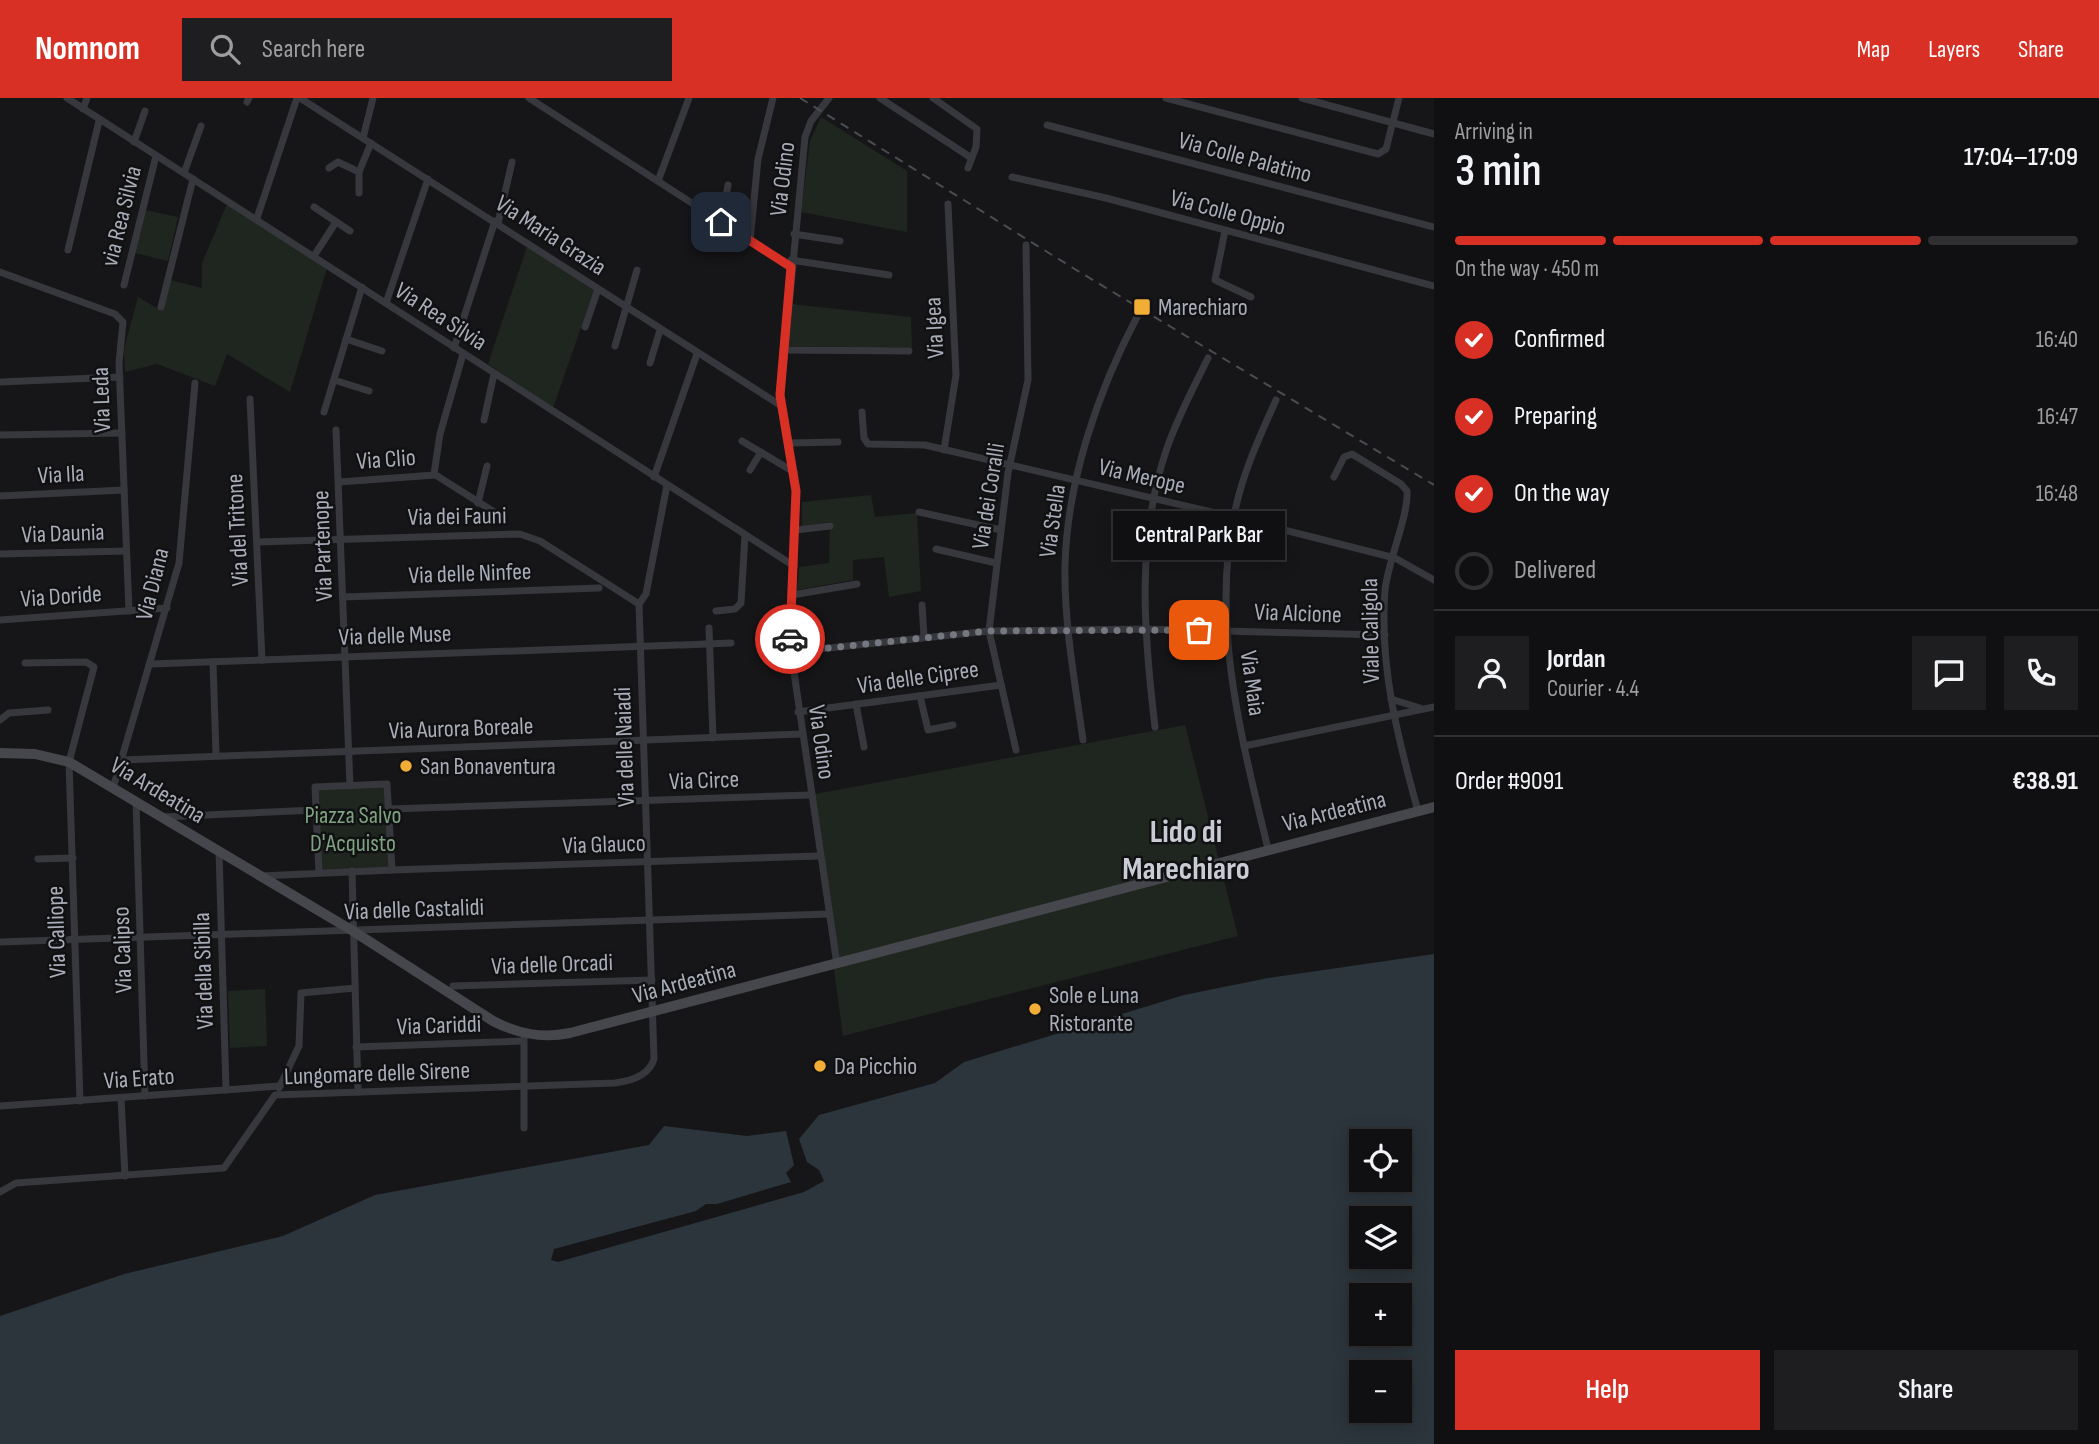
<!DOCTYPE html>
<html lang="en">
<head>
<meta charset="utf-8">
<style>
	:root { --surface:#101012; --page:#1e1e20; --text:#f1f3f6; --muted:#9c9d9f; --line:#303032; --accent:#d93025 }
	body { margin:0; font-family:"Sofia Sans Condensed",sans-serif; background:var(--page); color:var(--text); height:100vh; display:flex; flex-direction:column; font-size:26px; white-space:nowrap }
	* { box-sizing:border-box; margin:0 }
	p { font-size:23px; color:var(--muted) }
	.icon { flex:none; width:38px; height:38px; fill:none; stroke:currentColor; stroke-width:2; stroke-linecap:round; stroke-linejoin:round }
	.map { position:relative; flex:1; overflow:hidden }
	.details { display:flex; flex-direction:column; background:var(--surface); width:665px }
	.details>* { flex:none }
	.buttons { position:absolute; left:1349px; top:1031px; display:grid; gap:14px }
	.buttons a { display:grid; place-items:center; width:63px; height:63px; border-radius:0px; background:var(--surface); box-shadow:0 4px 18px #0003,0 0 0 2px var(--line); font-size:35px }
	.pin { position:absolute; display:grid; place-items:center; width:60px; height:60px; color:#fff; margin:-30px; border-radius:14px; box-shadow:0 4px 10px #0006 }
	.courier { position:absolute; display:grid; place-items:center; width:70px; height:70px; margin:-35px; border:5px solid #d93025; border-radius:50%; background:#fff; color:#222; box-shadow:0 2px 9px #0007 }
	.bubble { position:absolute; height:49px; border-radius:0px; background:var(--surface); box-shadow:0 4px 18px #0003,0 0 0 2px var(--line); font-size:23px; font-weight:600; line-height:49px; text-align:center }
	.headline em { font-style:normal; font-weight:600 }
	.headline div { display:flex; flex-direction:column-reverse }
	.headline { display:flex; align-items:center; justify-content:space-between; height:119px; padding:0 21px }
	h1 { font-size:46px; font-weight:600; line-height:52px }
	.bar { display:grid; grid-template-columns:repeat(4,1fr); gap:10px 7px; align-content:center; height:84px; padding:0 21px }
	.bar i { height:9px; border-radius:5px; background:var(--line) }
	.bar .selected { background:var(--accent) }
	.bar p { grid-column:span 4 }
	.line { display:flex; align-items:center; gap:18px; padding:0 21px; border-top:2px solid var(--line) }
	.line div { flex:1 }
	.round { display:grid; place-items:center; flex:none; width:74px; height:74px; border-radius:0px; background:var(--page) }
	ol { padding:0 21px; list-style:none }
	li { display:flex; align-items:center; gap:21px; height:77px }
	li p { margin-inline-start:auto }
	li .icon { padding:7px; border-radius:50%; background:var(--accent); color:#fff; stroke-width:4 }
	li:last-child { color:var(--muted) }
	li i { width:38px; height:38px; border:4px solid var(--line); border-radius:50% }
	.cta { display:flex; gap:14px; margin-top:auto; padding:14px 21px }
	.cta a { flex:1; height:80px; border-radius:0px; background:var(--accent); color:#fff; font-size:28px; font-weight:600; line-height:80px; text-align:center }
	.cta a+a { background:var(--page); color:var(--text) }
	header { display:flex; align-items:center; gap:42px; box-sizing:border-box; height:98px; padding:0 35px; background:var(--accent); color:#fff }
	header strong { font-size:33px }
	nav { display:flex; gap:38px; margin-inline-start:auto; font-size:24px }
	.search { width:490px; height:63px; background:var(--page); display:flex; align-items:center; gap:18px; box-sizing:border-box; padding:0 24px; border-radius:0px; color:var(--muted); font-size:26px }
	main { display:flex; flex:1; min-height:0 }
	.map>svg:first-child { display:block }
	.green { fill:#1e261f }
	.water { fill:#2c353c; fill-rule:evenodd }
	.lines { fill:none; stroke-linecap:round; stroke-linejoin:round }
	.street { stroke:#37383d; stroke-width:7 }
	.secondary { stroke:#45474d; stroke-width:10 }
	.rail { stroke:#4a4c52; stroke-width:2; stroke-dasharray:9 7; stroke-linecap:butt }
	.done { stroke:#757880; stroke-width:7; stroke-dasharray:0 12.6 }
	.route { stroke:#d93025; stroke-width:9 }
	.poi-dot { fill:#f1ad35; stroke:#111113; stroke-width:2.5 }
	.labels { text-anchor:middle; stroke-width:5; stroke-linejoin:round; paint-order:stroke }
	.street-label { font-size:24px; fill:#a8adb8; stroke:#111113 }
	.poi-label { font-size:24px; fill:#a8adb8; stroke:#111113; text-anchor:start }
	.park-label { font-size:24px; fill:#7fa380; stroke:#111113 }
	.district-label { font-size:32px; font-weight:bold; fill:#c9ccd4; stroke:#111113 }
</style>
</head>
<body>
<header>
<strong>Nomnom</strong>
<div class="search"><svg class="icon" aria-label="search" viewBox="0 0 24 24"><circle cx="10" cy="10" r="6"/><path d="M15 15l6 6"/></svg>Search here</div>
<nav><a>Map</a><a>Layers</a><a>Share</a></nav>
</header>
<main>
<div class="map">
<svg width="1434" height="1346" viewBox="0 0 1434 1346">
	<rect width="100%" height="100%" fill="#161618"/>
	<g class="green">
		<path d="M821,19L907,73V134L801,114L810,43Z"/>
		<path d="M227,106L327,170L290,294L227,256L215,288L157,266L125,274L124,251L138,199L162,213L170,182L202,190V165Z"/>
		<path d="M145,112L178,119L168,163L135,155Z"/>
		<path d="M527,149L594,192L553,310L488,266Z"/>
		<path d="M791,206L911,219L912,250L788,248Z"/>
		<path d="M871,397L875,419L917,415L921,493L889,499L884,459L853,462V482L797,492L799,469L829,465L830,424L802,428V404Z"/>
		<path d="M1185,627L1238,838L843,938L810,697Z"/>
		<path d="M387,686L392,772L319,775L315,689Z"/>
		<path d="M265,891L267,948L230,950L228,893Z"/>
	</g>
	<path class="water" d="M1434,856V1346H0V1218L124,1176L283,1138L375,1097L649,1047L664,1028L747,1038L786,1033L794,1067L786,1075L791,1084L717,1106H706L696,1113L554,1151L551,1162L558,1164L804,1094L824,1083L819,1072L807,1064L799,1041L819,1017L935,985L964,964L1184,897L1268,880ZM1400,1043V1082H1362V1043ZM1400,1120V1158H1362V1120ZM1362,1197H1400V1236H1362ZM1362,1274H1400V1312H1362Z"/>
	<g class="lines">
		<g class="street">
			<path d="M67,0L794,468"/>
			<path d="M300,0L780,307"/>
			<path d="M529,0L791,169"/>
			<path d="M829,0L811,23L805,39L780,303L796,393L791,554L837,866"/>
			<path d="M880,0L970,59"/>
			<path d="M933,0L977,31L976,49L968,70"/>
			<path d="M1166,0L1378,56L1386,51L1399,0"/>
			<path d="M1302,0L1434,36"/>
			<path d="M247,4L249,0"/>
			<path d="M83,11L87,0"/>
			<path d="M1047,27L1434,129"/>
			<path d="M363,40L373,0"/>
			<path d="M134,44L145,13"/>
			<path d="M329,70L338,64L359,74"/>
			<path d="M184,75L201,28"/>
			<path d="M1012,79L1106,100L1434,188"/>
			<path d="M658,83L689,0"/>
			<path d="M359,95V74L371,45"/>
			<path d="M314,109L350,133"/>
			<path d="M257,120L297,0"/>
			<path d="M721,124L728,87"/>
			<path d="M498,125L512,64"/>
			<path d="M1225,133L1215,182L1251,199"/>
			<path d="M794,136L840,143"/>
			<path d="M750,143L758,61L773,0"/>
			<path d="M68,152L99,23"/>
			<path d="M314,158L336,124"/>
			<path d="M791,162L889,177"/>
			<path d="M0,174L115,216L123,224L119,265L129,513"/>
			<path d="M124,187L156,58"/>
			<path d="M386,205L428,81"/>
			<path d="M161,209L193,81"/>
			<path d="M585,229L598,191"/>
			<path d="M346,241L382,253"/>
			<path d="M615,248L637,172"/>
			<path d="M454,250L495,123"/>
			<path d="M783,252L909,253"/>
			<path d="M463,256L440,336L434,376L499,417"/>
			<path d="M650,265L660,232"/>
			<path d="M334,282L369,293"/>
			<path d="M0,284L120,279"/>
			<path d="M250,301L262,562"/>
			<path d="M324,314L362,189"/>
			<path d="M862,314L864,340L868,346L925,347L1233,419L1395,460L1434,482"/>
			<path d="M484,322L494,276"/>
			<path d="M336,332L350,688"/>
			<path d="M0,337L122,335"/>
			<path d="M742,343L794,374"/>
			<path d="M790,345L838,344"/>
			<path d="M944,352L956,277L948,106"/>
			<path d="M750,372L761,354"/>
			<path d="M654,379L697,256"/>
			<path d="M1334,379L1344,359L1352,356L1401,386L1407,393C1409,416 1388,463 1385,492C1379,568 1398,641 1418,713"/>
			<path d="M339,384L435,377"/>
			<path d="M0,398L124,392"/>
			<path d="M478,405L487,368"/>
			<path d="M919,414L1001,432"/>
			<path d="M796,432L830,428"/>
			<path d="M257,444L520,436L540,443L639,506"/>
			<path d="M936,451L996,465"/>
			<path d="M0,456L126,453"/>
			<path d="M792,497L857,486"/>
			<path d="M343,499L599,490"/>
			<path d="M922,507L924,538"/>
			<path d="M716,513L735,511L741,505L745,437"/>
			<path d="M0,522L167,510"/>
			<path d="M709,530L713,640"/>
			<path d="M682,547L731,545"/>
			<path d="M791,554L989,533L1144,531L1385,537"/>
			<path d="M213,564L216,656"/>
			<path d="M25,565L86,564L94,569L69,664L80,1003"/>
			<path d="M151,566L678,547"/>
			<path d="M920,598L928,632L953,627"/>
			<path d="M1391,601L1420,610"/>
			<path d="M856,606L864,649"/>
			<path d="M798,614L1001,587"/>
			<path d="M0,622L9,615L48,612"/>
			<path d="M1155,629C1144,537 1136,443 1166,353C1177,320 1193,291 1208,260"/>
			<path d="M1083,642C1075,584 1064,526 1065,468C1067,383 1098,293 1137,219"/>
			<path d="M1244,648L1434,609"/>
			<path d="M1016,652L989,533L1008,375L1028,282L1026,147"/>
			<path d="M122,662L801,636"/>
			<path d="M113,690L179,465L195,285"/>
			<path d="M136,704L145,998"/>
			<path d="M390,711L810,697"/>
			<path d="M163,719L316,712"/>
			<path d="M1268,751C1242,642 1210,525 1235,413C1243,374 1260,338 1276,302"/>
			<path d="M219,753L226,992"/>
			<path d="M38,761L73,760"/>
			<path d="M392,772L818,758"/>
			<path d="M352,773L358,994"/>
			<path d="M261,778L392,772L387,686L315,689L319,775"/>
			<path d="M0,844L828,816"/>
			<path d="M453,888L652,882"/>
			<path d="M356,949L523,943"/>
			<path d="M279,990L299,948L301,895L355,890"/>
			<path d="M121,1000L125,1078"/>
			<path d="M0,1008L280,988"/>
			<path d="M524,1030V940"/>
			<path d="M0,1094L16,1085L224,1070L275,997L615,985C631,983 649,978 654,961L639,506L646,496L667,387"/>
		</g>
		<path class="secondary" d="M0,655L35,656L69,664L353,833L493,923C518,936 542,941 570,935L1434,709"/>
		<path class="rail" d="M800,0L1073,170L1434,387"/>
	</g>
	<g class="lines">
		<path class="done" d="M790,541L791,554L989,533L1199,532"/>
		<path class="route" d="M721,124L791,169L780,297L796,393L790,541"/>
	</g>
	<g class="poi-dot">
		<rect x="1133" y="200" width="18" height="18" rx="3.5"/>
		<circle cx="406" cy="668" r="7"/>
		<circle cx="1035" cy="911" r="7"/>
		<circle cx="820" cy="968" r="7"/>
	</g>
	<g class="labels">
		<g class="street-label">
			<text transform="translate(1245 59) rotate(15)" y="8">Via Colle Palatino</text>
			<text transform="translate(782 81) rotate(-83)" y="8">Via Odino</text>
			<text transform="translate(1228 114) rotate(15)" y="8">Via Colle Oppio</text>
			<text transform="translate(121 118) rotate(-76)" y="8">via Rea Silvia</text>
			<text transform="translate(551 137) rotate(33)" y="8">Via Maria Grazia</text>
			<text transform="translate(441 218) rotate(33)" y="8">Via Rea Silvia</text>
			<text transform="translate(934 230) rotate(-93)" y="8">Via Igea</text>
			<text transform="translate(101 302) rotate(-92)" y="8">Via Leda</text>
			<text transform="translate(386 361) rotate(-4)" y="8">Via Clio</text>
			<text transform="translate(61 376) rotate(-3)" y="8">Via Ila</text>
			<text transform="translate(1142 378) rotate(13)" y="8">Via Merope</text>
			<text transform="translate(988 398) rotate(-81)" y="8">Via dei Coralli</text>
			<text transform="translate(457 418) rotate(-1)" y="8">Via dei Fauni</text>
			<text transform="translate(1052 423) rotate(-82)" y="8">Via Stella</text>
			<text transform="translate(237 432) rotate(-93)" y="8">Via del Tritone</text>
			<text transform="translate(63 435) rotate(-2)" y="8">Via Daunia</text>
			<text transform="translate(322 448) rotate(-92)" y="8">Via Partenope</text>
			<text transform="translate(470 475) rotate(-2)" y="8">Via delle Ninfee</text>
			<text transform="translate(152 486) rotate(-76)" y="8">Via Diana</text>
			<text transform="translate(61 498) rotate(-4)" y="8">Via Doride</text>
			<text transform="translate(1298 515) rotate(2)" y="8">Via Alcione</text>
			<text transform="translate(1370 533) rotate(-91)" y="8">Viale Caligola</text>
			<text transform="translate(395 537) rotate(-2)" y="8">Via delle Muse</text>
			<text transform="translate(918 579) rotate(-8)" y="8">Via delle Cipree</text>
			<text transform="translate(1253 585) rotate(82)" y="8">Via Maia</text>
			<text transform="translate(461 630) rotate(-2)" y="8">Via Aurora Boreale</text>
			<text transform="translate(822 644) rotate(82)" y="8">Via Odino</text>
			<text transform="translate(624 649) rotate(-92)" y="8">Via delle Naiadi</text>
			<text transform="translate(704 682) rotate(-2)" y="8">Via Circe</text>
			<text transform="translate(158 692) rotate(31)" y="8">Via Ardeatina</text>
			<text transform="translate(1334 713) rotate(-14)" y="8">Via Ardeatina</text>
			<text transform="translate(604 746) rotate(-2)" y="8">Via Glauco</text>
			<text transform="translate(414 811) rotate(-2)" y="8">Via delle Castalidi</text>
			<text transform="translate(56 834) rotate(-92)" y="8">Via Calliope</text>
			<text transform="translate(122 852) rotate(-92)" y="8">Via Calipso</text>
			<text transform="translate(552 866) rotate(-2)" y="8">Via delle Orcadi</text>
			<text transform="translate(203 873) rotate(-92)" y="8">Via della Sibilla</text>
			<text transform="translate(684 884) rotate(-15)" y="8">Via Ardeatina</text>
			<text transform="translate(439 927) rotate(-2)" y="8">Via Cariddi</text>
			<text transform="translate(377 975) rotate(-2)" y="8">Lungomare delle Sirene</text>
			<text transform="translate(139 980) rotate(-4)" y="8">Via Erato</text>
		</g>
		<g class="poi-label">
			<text x="1158" y="217">Marechiaro</text>
			<text x="420" y="676">San Bonaventura</text>
			<text x="1049" y="905">Sole e Luna<tspan x="1049" dy="28">Ristorante</tspan></text>
			<text x="834" y="976">Da Picchio</text>
		</g>
		<g class="park-label">
			<text x="353" y="725">Piazza Salvo<tspan x="353" dy="28">D'Acquisto</tspan></text>
		</g>
		<g class="district-label">
			<text x="1186" y="744">Lido di<tspan x="1186" dy="37">Marechiaro</tspan></text>
		</g>
	</g>
</svg>
<div class="buttons">
<a><svg class="icon" aria-label="locate" viewBox="0 0 24 24"><circle cx="12" cy="12" r="6"/><path d="M12 2v4M12 18v4M2 12h4M18 12h4"/></svg></a>
<a><svg class="icon" aria-label="layers" viewBox="0 0 24 24"><path d="M12 4l9 5-9 5-9-5zM3 14l9 5 9-5"/></svg></a>
<a>+</a>
<a>−</a>
</div>
<div class="pin" style="left:1199px;top:532px;background:#ea580c"><svg class="icon" aria-label="bag" viewBox="0 0 24 24"><path d="M5 8h14l-1 12H6zM9 8a3 3 0 0 1 6 0"/></svg></div>
<div class="pin" style="left:721px;top:124px;background:#1f2937"><svg class="icon" aria-label="home" viewBox="0 0 24 24"><path d="M3 11l9-7 9 7M6 9v11h12V9"/></svg></div>
<div class="courier" style="left:790px;top:541px"><svg class="icon" aria-label="car" viewBox="0 0 24 24"><path d="M5 17H2v-5l4-1 3-4h7l3 4 3 1v5h-3M9 17h6M6 11h13"/><circle cx="7" cy="17" r="2"/><circle cx="17" cy="17" r="2"/></svg></div>
<div class="bubble" style="left:1113px;top:413px;width:172px">Central Park Bar</div>
</div>
<section class="details">
<div class="headline"><div><h1>3 min</h1><p>Arriving in</p></div><em>17:04–17:09</em></div>
<div class="bar"><i class="selected"></i><i class="selected"></i><i class="selected"></i><i></i><p>On the way · 450 m</p></div>
<ol>
<li><svg class="icon" aria-label="check" viewBox="0 0 24 24"><path d="M5 12l5 5 9-10"/></svg>Confirmed<p>16:40</p></li>
<li><svg class="icon" aria-label="check" viewBox="0 0 24 24"><path d="M5 12l5 5 9-10"/></svg>Preparing<p>16:47</p></li>
<li><svg class="icon" aria-label="check" viewBox="0 0 24 24"><path d="M5 12l5 5 9-10"/></svg>On the way<p>16:48</p></li>
<li><i></i>Delivered</li>
</ol>
<div class="line" style="height:126px"><a class="round"><svg class="icon" aria-label="person" viewBox="0 0 24 24"><circle cx="12" cy="8" r="4"/><path d="M4 21q1-7 8-7t8 7"/></svg></a><div><b>Jordan</b><p>Courier · 4.4</p></div><a class="round"><svg class="icon" aria-label="chat" viewBox="0 0 24 24"><path d="M4 5h16v11H9l-5 4z"/></svg></a><a class="round"><svg class="icon" aria-label="phone" viewBox="0 0 24 24"><path d="M5 4h4l2 5-3 2q2 4 5 5l2-3 5 2v4C11 20 4 13 5 4z"/></svg></a></div>
<div class="line" style="height:91px"><div>Order #9091</div><b>€38.91</b></div>
<div class="cta"><a>Help</a><a>Share</a></div>
</section>
</main>
</body>
</html>
